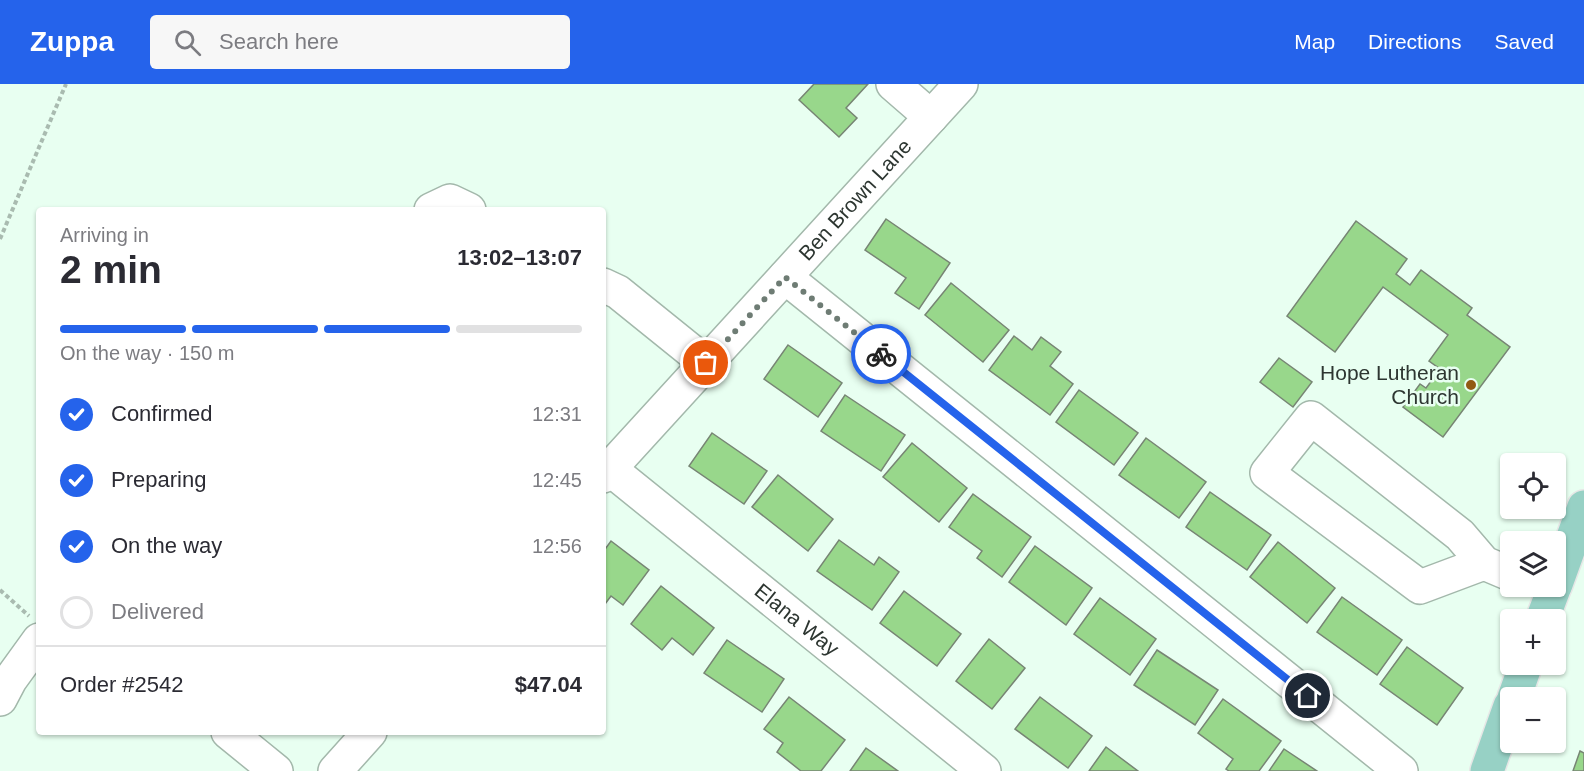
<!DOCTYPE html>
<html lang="en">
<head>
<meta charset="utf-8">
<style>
	:root { --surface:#fff; --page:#f7f7f7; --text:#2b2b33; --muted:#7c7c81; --line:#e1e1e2; --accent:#2563eb }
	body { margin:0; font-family:Arial,sans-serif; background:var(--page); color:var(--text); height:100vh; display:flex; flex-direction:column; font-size:22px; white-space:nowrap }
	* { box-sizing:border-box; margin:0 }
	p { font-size:20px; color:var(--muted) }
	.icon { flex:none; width:33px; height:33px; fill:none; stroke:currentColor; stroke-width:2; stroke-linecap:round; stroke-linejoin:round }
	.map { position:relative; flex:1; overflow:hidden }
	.side { position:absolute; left:36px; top:123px; width:570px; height:528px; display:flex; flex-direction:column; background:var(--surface); border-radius:6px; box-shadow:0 2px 4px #0004 }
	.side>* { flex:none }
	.buttons { position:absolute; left:1500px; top:369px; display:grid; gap:12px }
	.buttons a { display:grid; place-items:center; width:66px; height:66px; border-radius:6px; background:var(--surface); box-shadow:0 2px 4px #0004; font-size:30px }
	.pin { position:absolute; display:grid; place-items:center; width:51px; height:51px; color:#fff; margin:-26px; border:3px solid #fff; border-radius:50%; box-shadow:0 2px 6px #0007 }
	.courier { position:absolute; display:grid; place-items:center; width:60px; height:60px; margin:-30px; border:4px solid #2563eb; border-radius:50%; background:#fff; color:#222; box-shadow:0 2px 8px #0007 }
	.head em { font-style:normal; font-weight:600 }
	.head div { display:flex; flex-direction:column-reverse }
	.head { display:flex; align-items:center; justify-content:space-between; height:102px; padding:0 24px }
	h1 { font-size:39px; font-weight:600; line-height:45px }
	.bar { display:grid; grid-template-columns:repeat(4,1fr); gap:9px 6px; align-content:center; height:72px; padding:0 24px }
	.bar i { height:8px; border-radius:4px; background:var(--line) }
	.bar .active { background:var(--accent) }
	.bar p { grid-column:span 4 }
	.line { display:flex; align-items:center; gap:15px; padding:0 24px; border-top:2px solid var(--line) }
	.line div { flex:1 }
	ol { padding:0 24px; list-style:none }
	li { display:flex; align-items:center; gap:18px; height:66px }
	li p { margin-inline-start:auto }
	li .icon { padding:6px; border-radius:50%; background:var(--accent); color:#fff; stroke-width:4 }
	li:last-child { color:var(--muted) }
	li i { width:33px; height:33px; border:3px solid var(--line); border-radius:50% }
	header { display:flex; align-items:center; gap:36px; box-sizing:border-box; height:84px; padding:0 30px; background:var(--accent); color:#fff }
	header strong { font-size:28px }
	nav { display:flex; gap:33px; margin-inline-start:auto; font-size:21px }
	.search { width:420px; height:54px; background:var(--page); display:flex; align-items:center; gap:15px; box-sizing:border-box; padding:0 21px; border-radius:6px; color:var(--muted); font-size:22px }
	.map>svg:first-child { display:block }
	.building { fill:#98d78b; stroke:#778574; stroke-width:1.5 }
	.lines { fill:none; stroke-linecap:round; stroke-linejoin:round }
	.minor-casing { stroke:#a3b8ab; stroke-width:36 }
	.major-casing { stroke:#e6e7e6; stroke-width:36 }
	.path { stroke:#a9bbb0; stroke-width:4; stroke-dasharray:4.5 3; stroke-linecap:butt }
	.minor { stroke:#fff; stroke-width:33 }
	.major { stroke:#97d1c5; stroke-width:33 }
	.done { stroke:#6e7c74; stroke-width:6; stroke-dasharray:0 10.8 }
	.route { stroke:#2563eb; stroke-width:8 }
	.poi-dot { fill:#925913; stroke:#e8fff1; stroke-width:2 }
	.labels { text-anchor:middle; stroke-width:5; stroke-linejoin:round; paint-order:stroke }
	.street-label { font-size:21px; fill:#2d3631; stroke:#e8fff1 }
	.poi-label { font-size:21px; fill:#2d3631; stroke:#e8fff1; text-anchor:end }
</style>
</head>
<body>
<header>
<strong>Zuppa</strong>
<div class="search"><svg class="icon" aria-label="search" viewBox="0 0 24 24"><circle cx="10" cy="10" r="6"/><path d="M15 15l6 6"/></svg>Search here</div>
<nav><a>Map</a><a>Directions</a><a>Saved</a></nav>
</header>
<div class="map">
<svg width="1584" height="687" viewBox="0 0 1584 687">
	<rect width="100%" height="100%" fill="#e8fff1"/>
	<g class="building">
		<path d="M814,0H868L846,24L857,34L839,53L799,16Z"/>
		<path d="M886,135L950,179L919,225L895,209L906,194L865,166Z"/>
		<path d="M1356,137L1407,175L1396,190L1410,201L1421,186L1472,224L1467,231L1510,263L1443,353L1403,323L1420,300L1426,304L1440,285L1429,277L1448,251L1383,203L1335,268L1287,232Z"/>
		<path d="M951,199L1009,246L983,278L925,231Z"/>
		<path d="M1014,252L1032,266L1041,253L1061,268L1050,282L1073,300L1050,331L989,286Z"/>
		<path d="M788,261L842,299L818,333L764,295Z"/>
		<path d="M1279,274L1312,298L1293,323L1260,298Z"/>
		<path d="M1079,306L1138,349L1114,381L1056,338Z"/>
		<path d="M845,311L905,351L881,387L821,347Z"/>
		<path d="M712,349L767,387L744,420L689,382Z"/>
		<path d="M1146,354L1206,398L1179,434L1119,391Z"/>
		<path d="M912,359L967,404L939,438L883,393Z"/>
		<path d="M778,391L833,435L808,467L752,423Z"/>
		<path d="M1210,408L1271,451L1247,486L1186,443Z"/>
		<path d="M973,410L1031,453L1002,493L977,474L982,467L949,443Z"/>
		<path d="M839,456L874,481L879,473L899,488L872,526L817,487Z"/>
		<path d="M611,457L649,486L623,521L611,512L605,520L603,518V468Z"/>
		<path d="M1278,458L1335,504L1307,539L1250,493Z"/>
		<path d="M1035,462L1092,504L1066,541L1009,498Z"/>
		<path d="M661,502L714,544L693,571L672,554L662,566L631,540Z"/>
		<path d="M904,507L961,550L937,582L880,539Z"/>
		<path d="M1342,513L1402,556L1377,591L1317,548Z"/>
		<path d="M1100,514L1156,555L1130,591L1074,550Z"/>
		<path d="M989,555L1025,584L992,625L956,597Z"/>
		<path d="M727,556L784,595L762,628L704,589Z"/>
		<path d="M1407,563L1463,604L1437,641L1380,600Z"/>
		<path d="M1157,566L1218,606L1195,641L1134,601Z"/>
		<path d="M789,613L845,656L821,687H801L777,668L783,659L764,645Z"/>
		<path d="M1040,613L1092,652L1068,684L1015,645Z"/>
		<path d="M1223,615L1281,657L1259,687H1229L1226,685L1233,675L1198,649Z"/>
		<path d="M1106,663L1138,687H1089Z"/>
		<path d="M866,664L898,687H850Z"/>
		<path d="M1284,665L1317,687H1269Z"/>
		<path d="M1580,667L1584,669V687H1573Z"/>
	</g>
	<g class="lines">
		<defs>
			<g id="minor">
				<path d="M893,0L931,33"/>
				<path d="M431,126L450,117L469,126"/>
				<path d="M785,193L1401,687"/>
				<path d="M603,201L618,208L706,279"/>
				<path id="s1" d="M610,385L984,687"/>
				<path id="s2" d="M603,392L961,0"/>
				<path d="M1484,479L1420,503L1267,389L1311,334L1460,451L1484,479L1510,490"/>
				<path d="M0,615L10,596L39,556"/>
				<path d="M228,648L276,687"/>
				<path d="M335,687L370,648"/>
			</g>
			<g id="major">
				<path d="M1556,500L1584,423"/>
				<path d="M1542,536L1555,502"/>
				<path d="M1514,614L1526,580"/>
				<path d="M1487,687L1510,622"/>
			</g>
		</defs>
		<use href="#minor" class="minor-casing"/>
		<use href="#major" class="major-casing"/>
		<g class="path">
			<path d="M0,155L66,0"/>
			<path d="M0,506L29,532"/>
		</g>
		<use href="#minor" class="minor"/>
		<use href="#major" class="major"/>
	</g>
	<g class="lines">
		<path class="done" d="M706,279L785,193L881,270"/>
		<path class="route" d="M881,270L1308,612"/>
	</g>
	<circle class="poi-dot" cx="1471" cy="301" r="6"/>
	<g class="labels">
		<g class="street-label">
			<text dy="7" stroke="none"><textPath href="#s2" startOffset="374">Ben Brown Lane</textPath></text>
			<text dy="7" stroke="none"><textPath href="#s1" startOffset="240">Elana Way</textPath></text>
		</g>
		<g class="poi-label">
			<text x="1459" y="296">Hope Lutheran<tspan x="1459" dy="24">Church</tspan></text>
		</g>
	</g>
</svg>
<div class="buttons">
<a><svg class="icon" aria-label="locate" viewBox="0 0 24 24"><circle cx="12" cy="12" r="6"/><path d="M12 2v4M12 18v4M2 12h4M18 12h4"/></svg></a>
<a><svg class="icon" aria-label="layers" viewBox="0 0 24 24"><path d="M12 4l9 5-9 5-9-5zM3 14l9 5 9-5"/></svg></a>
<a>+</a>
<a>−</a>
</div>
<div class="pin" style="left:706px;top:279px;background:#ea580c"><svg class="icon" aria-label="bag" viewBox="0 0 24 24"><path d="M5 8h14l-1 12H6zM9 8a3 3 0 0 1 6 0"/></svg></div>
<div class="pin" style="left:1308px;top:612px;background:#1f2937"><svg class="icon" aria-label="home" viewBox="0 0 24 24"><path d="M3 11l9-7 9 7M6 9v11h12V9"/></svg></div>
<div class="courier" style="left:881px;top:270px"><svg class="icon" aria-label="bike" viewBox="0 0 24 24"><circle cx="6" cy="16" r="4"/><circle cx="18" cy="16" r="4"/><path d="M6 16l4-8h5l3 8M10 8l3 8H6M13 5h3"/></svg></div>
<section class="side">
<div class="head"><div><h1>2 min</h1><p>Arriving in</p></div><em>13:02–13:07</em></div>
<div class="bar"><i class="active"></i><i class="active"></i><i class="active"></i><i></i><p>On the way · 150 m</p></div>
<ol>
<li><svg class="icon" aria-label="check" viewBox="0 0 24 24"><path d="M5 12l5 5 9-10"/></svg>Confirmed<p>12:31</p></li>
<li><svg class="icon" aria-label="check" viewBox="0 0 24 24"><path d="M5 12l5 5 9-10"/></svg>Preparing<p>12:45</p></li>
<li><svg class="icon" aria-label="check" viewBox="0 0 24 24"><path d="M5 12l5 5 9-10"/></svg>On the way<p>12:56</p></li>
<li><i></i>Delivered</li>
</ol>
<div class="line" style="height:78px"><div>Order #2542</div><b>$47.04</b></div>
</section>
</div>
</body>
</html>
